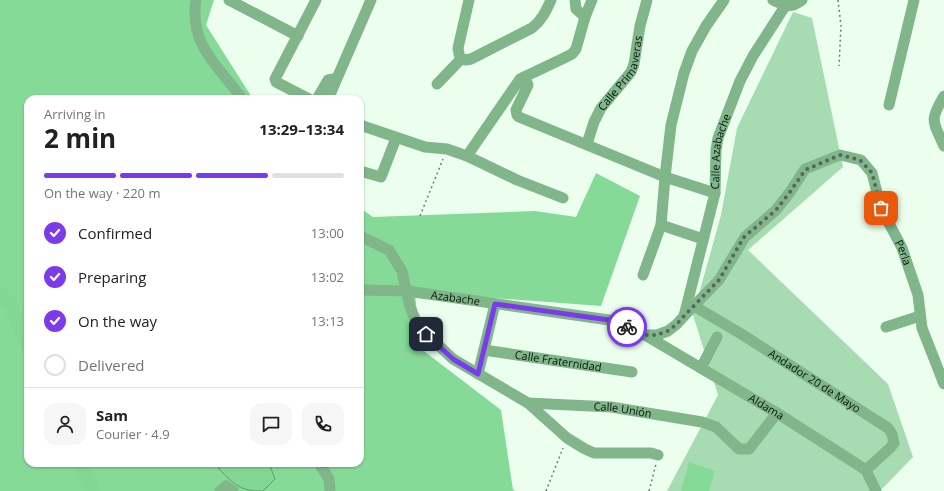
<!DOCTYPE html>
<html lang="en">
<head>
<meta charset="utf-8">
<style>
	:root { --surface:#fff; --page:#f6f6f6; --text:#202124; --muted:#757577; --line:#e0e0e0; --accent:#7c3aed }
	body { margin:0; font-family:"Open Sans",sans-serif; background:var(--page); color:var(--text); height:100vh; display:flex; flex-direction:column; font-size:15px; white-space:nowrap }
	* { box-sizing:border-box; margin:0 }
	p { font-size:13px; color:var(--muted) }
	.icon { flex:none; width:22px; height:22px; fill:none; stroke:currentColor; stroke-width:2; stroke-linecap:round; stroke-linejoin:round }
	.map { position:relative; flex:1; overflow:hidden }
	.drawer { position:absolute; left:24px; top:95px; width:340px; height:372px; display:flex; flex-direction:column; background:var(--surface); border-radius:12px; box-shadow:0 1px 3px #0004 }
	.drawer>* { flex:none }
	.pin { position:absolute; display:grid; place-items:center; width:34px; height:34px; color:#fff; margin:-17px; border-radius:8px; box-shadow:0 2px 6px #0006 }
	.courier { position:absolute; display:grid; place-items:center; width:40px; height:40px; margin:-20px; border:3px solid #7c3aed; border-radius:50%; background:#fff; color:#222; box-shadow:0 1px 5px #0007 }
	.headline em { font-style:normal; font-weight:700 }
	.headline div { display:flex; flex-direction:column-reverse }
	.headline { display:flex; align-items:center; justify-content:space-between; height:68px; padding:0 20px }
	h1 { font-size:26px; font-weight:700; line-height:30px }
	.bar { display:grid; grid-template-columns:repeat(4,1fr); gap:6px 4px; align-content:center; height:48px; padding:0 20px }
	.bar i { height:5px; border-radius:3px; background:var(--line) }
	.bar .current { background:var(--accent) }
	.bar p { grid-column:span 4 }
	.line { display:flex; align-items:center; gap:10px; padding:0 20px; border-top:1px solid var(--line) }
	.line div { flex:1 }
	.round { display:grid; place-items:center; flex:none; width:42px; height:42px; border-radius:12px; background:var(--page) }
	ol { padding:0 20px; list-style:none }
	li { display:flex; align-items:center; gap:12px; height:44px }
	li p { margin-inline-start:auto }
	li .icon { padding:4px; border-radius:50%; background:var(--accent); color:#fff; stroke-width:4 }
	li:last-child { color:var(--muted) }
	li i { width:22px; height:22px; border:2px solid var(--line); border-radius:50% }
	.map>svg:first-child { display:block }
	.green { fill:#a7dbb1 }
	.forest { fill:#86da98 }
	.water { fill:#83d795; stroke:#5e9c6c }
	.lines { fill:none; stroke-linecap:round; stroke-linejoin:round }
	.river { stroke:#83d795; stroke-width:15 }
	.path { stroke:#707f73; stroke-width:1.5; stroke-dasharray:2 3; stroke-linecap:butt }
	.minor { stroke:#81b68b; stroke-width:11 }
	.done { stroke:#58665b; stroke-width:4; stroke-dasharray:0 7.2 }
	.route { stroke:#7c3aed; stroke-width:5 }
	.labels { text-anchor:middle; stroke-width:3; stroke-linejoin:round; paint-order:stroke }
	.street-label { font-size:11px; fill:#09140b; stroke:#fff }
</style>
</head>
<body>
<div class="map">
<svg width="944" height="491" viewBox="0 0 944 491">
	<rect width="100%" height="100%" fill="#ecffef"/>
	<path class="green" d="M793,12L812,18L843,167L748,250L888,384L913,457L880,491H667L718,395L693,315L721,215L737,128Z"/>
	<g class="forest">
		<path d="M0,0H214L206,25L253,99H28V463H360V208L373,217L535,211L576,217L596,173L640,196L601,306L415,292L420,348L501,410L513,490L516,491H0Z"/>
		<path d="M689,462L715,471L709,491H681Z"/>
	</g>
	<path class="water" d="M218,463H269L275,479L263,491C239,491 235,485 219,469Z"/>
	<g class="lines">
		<g class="river">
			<path d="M0,295L10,305L28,346"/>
			<path d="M80,463L93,491"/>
		</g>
		<g class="path">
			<path d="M838,0L841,26L839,66"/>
			<path d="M420,216L443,159"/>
			<path d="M546,491L563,448"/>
			<path d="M649,491L656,464"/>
		</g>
		<g class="minor">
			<path d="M196,0C189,46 219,66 242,99"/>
			<path d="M229,0L298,36"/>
			<path d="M469,0L458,48L459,54L461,59L466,60L471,59L532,28C542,20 546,11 551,0"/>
			<path d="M575,0L576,9L585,17"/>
			<path d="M773,0C786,6 790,9 802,0"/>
			<path d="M524,77L528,85L516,110L517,115L519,117L665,177L715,193"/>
			<path d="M437,84L461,59"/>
			<path d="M944,96C929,121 933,121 944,146"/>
			<path d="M309,99L276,82L275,79L316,0"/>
			<path d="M317,99L328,80L333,79"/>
			<path d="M328,99L371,0"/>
			<path d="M889,105L914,0"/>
			<path d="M360,125L425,147L447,149L467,156L517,180L563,198"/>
			<path id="s1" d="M587,144L594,122L601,108L631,72L634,64L640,26L647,0"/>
			<path d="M467,156L520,79L564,58L572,54L576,49L585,17L592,0"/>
			<path d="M360,171L381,177L396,138"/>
			<path d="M661,225L703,239"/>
			<path d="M360,236L389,250L402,271L410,307L418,326L453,359L528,403L567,438L585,449L594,453H651L658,455"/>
			<path d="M643,275L661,225L665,177L671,125L684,73L692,51L706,26L724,0"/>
			<path id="s2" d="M360,290L407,291L609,320L645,335H657L668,331L677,324L684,316L719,280L745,237L776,210L790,192L805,169L840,155L861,160L872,173L881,208L902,248L918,295L922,328L944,384"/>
			<path id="s3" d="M694,306L743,335L888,428L892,434L894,443L890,448L866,470"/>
			<path id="s4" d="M684,316L715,193L716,150L718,138L740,81L753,56L789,0"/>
			<path d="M886,327L920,316"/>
			<path id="s5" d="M645,335L777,413L866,470L876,491"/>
			<path id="s6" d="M484,350L632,372"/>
			<path d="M701,368L717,337"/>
			<path d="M478,374L495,304"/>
			<path id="s7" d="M528,403L611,407L702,422L716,427L739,449H749L777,413"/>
			<path d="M319,463L329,479L330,491"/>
			<path d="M220,491L226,486L233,491"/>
		</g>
	</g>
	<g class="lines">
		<path class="done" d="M627,327L644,335H657L668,331L677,324L684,316L719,280L744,237L776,210L790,192L805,170L840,155L860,160L872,173L881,208"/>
		<path class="route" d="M426,334L453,359L478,374L495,304L609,320L627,327"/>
	</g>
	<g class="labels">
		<g class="street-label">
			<text dy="4" stroke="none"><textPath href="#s1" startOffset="80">Calle Primaveras</textPath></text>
			<text dy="4" stroke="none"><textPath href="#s4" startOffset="169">Calle Azabache</textPath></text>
			<text dy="4" stroke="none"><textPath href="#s2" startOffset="690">Perla</textPath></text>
			<text dy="4" stroke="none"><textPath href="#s2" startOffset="96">Azabache</textPath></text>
			<text dy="4" stroke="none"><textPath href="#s6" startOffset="75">Calle Fraternidad</textPath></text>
			<text dy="4" stroke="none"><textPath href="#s3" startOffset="142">Andador 20 de Mayo</textPath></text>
			<text dy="4" stroke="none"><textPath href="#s5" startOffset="141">Aldama</textPath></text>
			<text dy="4" stroke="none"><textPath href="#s7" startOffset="95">Calle Unión</textPath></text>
		</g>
	</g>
</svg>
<div class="pin" style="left:881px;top:208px;background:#ea580c"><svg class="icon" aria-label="bag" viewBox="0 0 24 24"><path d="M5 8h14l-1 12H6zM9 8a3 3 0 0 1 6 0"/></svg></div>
<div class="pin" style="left:426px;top:334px;background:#1f2937"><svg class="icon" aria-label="home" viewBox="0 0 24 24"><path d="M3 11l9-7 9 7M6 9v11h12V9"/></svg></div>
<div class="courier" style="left:627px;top:327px"><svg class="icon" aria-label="bike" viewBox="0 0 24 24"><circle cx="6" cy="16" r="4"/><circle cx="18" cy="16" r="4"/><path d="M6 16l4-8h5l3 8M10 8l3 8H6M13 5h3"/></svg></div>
<section class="drawer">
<div class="headline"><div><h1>2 min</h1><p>Arriving in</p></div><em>13:29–13:34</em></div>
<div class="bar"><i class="current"></i><i class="current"></i><i class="current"></i><i></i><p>On the way · 220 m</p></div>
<ol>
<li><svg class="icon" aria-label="check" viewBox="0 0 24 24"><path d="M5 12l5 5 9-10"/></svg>Confirmed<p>13:00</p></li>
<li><svg class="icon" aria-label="check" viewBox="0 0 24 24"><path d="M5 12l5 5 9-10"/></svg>Preparing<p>13:02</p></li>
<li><svg class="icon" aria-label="check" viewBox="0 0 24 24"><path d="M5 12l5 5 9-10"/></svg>On the way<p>13:13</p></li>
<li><i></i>Delivered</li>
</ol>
<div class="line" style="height:72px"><a class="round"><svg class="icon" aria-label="person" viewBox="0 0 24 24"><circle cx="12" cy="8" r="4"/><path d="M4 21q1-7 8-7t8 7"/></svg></a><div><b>Sam</b><p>Courier · 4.9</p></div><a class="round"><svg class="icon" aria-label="chat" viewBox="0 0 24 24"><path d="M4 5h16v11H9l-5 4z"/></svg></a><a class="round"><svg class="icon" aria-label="phone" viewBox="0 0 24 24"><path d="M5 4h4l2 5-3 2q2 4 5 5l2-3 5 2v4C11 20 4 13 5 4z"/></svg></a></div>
</section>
</div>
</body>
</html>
